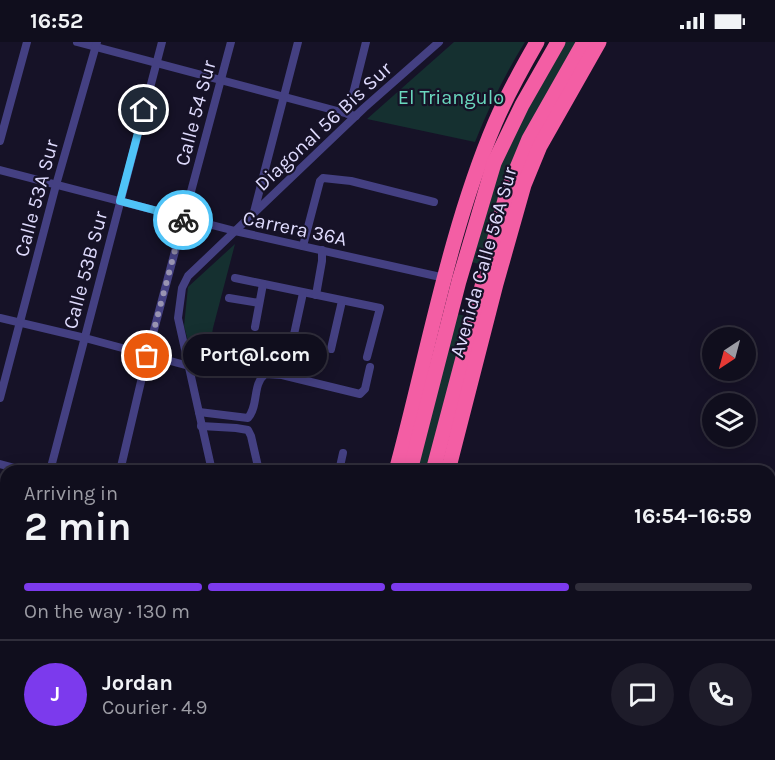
<!DOCTYPE html>
<html lang="en">
<head>
<meta charset="utf-8">
<style>
	:root { --surface:#100e1d; --page:#1e1c2a; --text:#f1f3f6; --muted:#9c9ca4; --line:#302e3b; --accent:#7c3aed }
	body { margin:0; font-family:Karla,sans-serif; background:var(--page); color:var(--text); height:100vh; display:flex; flex-direction:column; font-size:22px; white-space:nowrap }
	* { box-sizing:border-box; margin:0 }
	p { font-size:20px; color:var(--muted) }
	.icon { flex:none; width:33px; height:33px; fill:none; stroke:currentColor; stroke-width:2; stroke-linecap:round; stroke-linejoin:round }
	.map { position:relative; flex:1; overflow:hidden }
	.side { position:absolute; left:0px; top:423px; width:776px; height:296px; display:flex; flex-direction:column; background:var(--surface); border-radius:18px 18px 0 0; box-shadow:0 3px 15px #0003,0 0 0 2px var(--line) }
	.side>* { flex:none }
	.needle { width:39px; rotate:216deg }
	.controls { position:absolute; left:702px; top:285px; display:grid; gap:12px }
	.controls a { display:grid; place-items:center; width:54px; height:54px; border-radius:50%; background:var(--surface); box-shadow:0 3px 15px #0003,0 0 0 2px var(--line); font-size:30px }
	.pin { position:absolute; display:grid; place-items:center; width:51px; height:51px; color:#fff; margin:-26px; border:3px solid #fff; border-radius:50%; box-shadow:0 2px 6px #0007 }
	.courier { position:absolute; display:grid; place-items:center; width:60px; height:60px; margin:-30px; border:4px solid #4fc3f7; border-radius:50%; background:#fff; color:#222; box-shadow:0 2px 8px #0007 }
	.bubble { position:absolute; height:42px; border-radius:21px; background:var(--surface); box-shadow:0 3px 15px #0003,0 0 0 2px var(--line); font-size:20px; font-weight:700; line-height:42px; text-align:center }
	.headline em { font-style:normal; font-weight:700 }
	.headline div { display:flex; flex-direction:column-reverse }
	.headline { display:flex; align-items:center; justify-content:space-between; height:102px; padding:0 24px }
	h1 { font-size:39px; font-weight:700; line-height:45px }
	.bar { display:grid; grid-template-columns:repeat(4,1fr); gap:9px 6px; align-content:center; height:72px; padding:0 24px }
	.bar i { height:8px; border-radius:4px; background:var(--line) }
	.bar .current { background:var(--accent) }
	.bar p { grid-column:span 4 }
	.line { display:flex; align-items:center; gap:15px; padding:0 24px; border-top:2px solid var(--line) }
	.line div { flex:1 }
	.round { display:grid; place-items:center; flex:none; width:63px; height:63px; border-radius:32px; background:var(--page) }
	.status { display:flex; justify-content:space-between; align-items:center; height:42px; padding:0 30px; background:var(--surface); direction:ltr }
	.status svg { height:16px; fill:currentColor }
	.map>svg:first-child { display:block }
	.green { fill:#153030 }
	.lines { fill:none; stroke-linecap:round; stroke-linejoin:round }
	.canal { stroke:#13274a; stroke-width:9 }
	.street { stroke:#444082; stroke-width:8 }
	.secondary { stroke:#7d78f5; stroke-width:10 }
	.highway { stroke:#f35ea4; stroke-width:15 }
	.done { stroke:#9894b1; stroke-width:6; stroke-dasharray:0 10.8 }
	.route { stroke:#4fc3f7; stroke-width:8 }
	.labels { text-anchor:middle; stroke-width:4.5; stroke-linejoin:round; paint-order:stroke }
	.park-label { font-size:20px; fill:#6ad8be; stroke:#161227 }
	.street-label { font-size:20px; fill:#dedafc; stroke:#161227 }
</style>
</head>
<body>
<div class="status"><b>16:52</b><svg viewBox="0 0 49 12"><path d="M0 12V9h3v3zM5 12V6h3v6zM10 12V3h3v9zM15 12V0h3v12zM26 1h20v11H26zM47 4h2v5h-2z"/></svg></div>
<div class="map">
<svg width="775" height="718" viewBox="0 0 775 718">
	<rect width="100%" height="100%" fill="#161227"/>
	<g class="green">
		<path d="M454,0H525C505,32 489,65 475,100L367,77Z"/>
		<path d="M563,0H580L482,223L472,220L501,115Z"/>
		<path d="M235,202L213,286L206,332L196,329L184,284L188,245Z"/>
		<path d="M457,272L469,275L429,429H415Z"/>
		<path d="M770,548H775V705L770,702Z"/>
	</g>
	<g class="lines">
		<g class="canal">
			<path d="M770,556H775"/>
			<path d="M714,718L715,712"/>
		</g>
		<g class="street">
			<path d="M77,0L356,74"/>
			<path d="M348,72L366,0"/>
			<path d="M0,99L27,0"/>
			<path d="M0,128L235,189L445,236"/>
			<path d="M254,170L298,0"/>
			<path d="M303,204L320,139L323,136L351,139L434,160"/>
			<path d="M235,236L380,266L367,315"/>
			<path d="M316,253L322,219V208"/>
			<path d="M229,256L259,261"/>
			<path d="M0,276L85,296L189,324"/>
			<path d="M255,285L263,242"/>
			<path d="M293,297L303,251"/>
			<path d="M331,307L342,259"/>
			<path d="M0,356L56,143L97,0"/>
			<path d="M199,370L248,376C259,363 252,343 265,332L282,333L360,352L365,347L370,325"/>
			<path d="M201,384L236,386L248,388L251,394L259,429"/>
			<path d="M0,422L26,429"/>
			<path d="M50,429L162,0"/>
			<path d="M120,429L147,314L231,0"/>
			<path d="M212,429L178,276L182,246L188,234L364,66L439,0"/>
			<path d="M339,429L343,411"/>
			<path d="M0,536L6,537"/>
			<path d="M0,654L6,637"/>
			<path d="M438,712L459,718"/>
			<path d="M63,718L64,712"/>
			<path d="M238,718L240,712"/>
			<path d="M487,718L488,712"/>
			<path d="M592,718L593,712"/>
			<path d="M698,718L699,712"/>
		</g>
		<g class="secondary">
			<path d="M0,464L6,465"/>
			<path d="M0,475L6,476"/>
			<path d="M0,667L6,668"/>
		</g>
		<g class="highway">
			<path d="M396,429C427,315 449,189 495,81C507,53 522,26 537,0"/>
			<path d="M410,429L459,239L494,121L522,63L558,0"/>
			<path d="M433,429L507,150L529,97L584,0"/>
			<path d="M448,429L496,242L524,143L540,104L599,0"/>
			<path d="M320,718L322,712"/>
			<path d="M335,718L337,712"/>
			<path d="M359,718L360,712"/>
			<path d="M374,718L375,712"/>
		</g>
	</g>
	<g class="lines">
		<path class="done" d="M147,314L183,178"/>
		<path class="route" d="M144,68L120,159L184,176L183,178"/>
	</g>
	<g class="labels">
		<g class="park-label">
			<text x="451" y="62">El Triangulo</text>
		</g>
		<g class="street-label">
			<text transform="translate(195 71) rotate(-75)" y="7">Calle 54 Sur</text>
			<text transform="translate(323 84) rotate(-43)" y="7">Diagonal 56 Bis Sur</text>
			<text transform="translate(36 156) rotate(-75)" y="7">Calle 53A Sur</text>
			<text transform="translate(295 186) rotate(12)" y="7">Carrera 36A</text>
			<text transform="translate(483 220) rotate(-74)" y="7">Avenida Calle 56A Sur</text>
			<text transform="translate(85 228) rotate(-75)" y="7">Calle 53B Sur</text>
		</g>
	</g>
</svg>
<div class="controls">
<a><svg class="needle" viewBox="-14 -14 28 28"><path d="M0-13l5 13h-10z" fill="#e53935"/><path d="M0 13l5-13h-10z" fill="#9c9ca4"/></svg></a>
<a><svg class="icon" aria-label="layers" viewBox="0 0 24 24"><path d="M12 4l9 5-9 5-9-5zM3 14l9 5 9-5"/></svg></a>
</div>
<div class="pin" style="left:147px;top:314px;background:#ea580c"><svg class="icon" aria-label="bag" viewBox="0 0 24 24"><path d="M5 8h14l-1 12H6zM9 8a3 3 0 0 1 6 0"/></svg></div>
<div class="pin" style="left:144px;top:68px;background:#1f2937"><svg class="icon" aria-label="home" viewBox="0 0 24 24"><path d="M3 11l9-7 9 7M6 9v11h12V9"/></svg></div>
<div class="courier" style="left:183px;top:178px"><svg class="icon" aria-label="bike" viewBox="0 0 24 24"><circle cx="6" cy="16" r="4"/><circle cx="18" cy="16" r="4"/><path d="M6 16l4-8h5l3 8M10 8l3 8H6M13 5h3"/></svg></div>
<div class="bubble" style="left:183px;top:292px;width:144px">Port@l.com</div>
<section class="side">
<div class="headline"><div><h1>2 min</h1><p>Arriving in</p></div><em>16:54–16:59</em></div>
<div class="bar"><i class="current"></i><i class="current"></i><i class="current"></i><i></i><p>On the way · 130 m</p></div>
<div class="line" style="height:108px"><b class="round" style="background:var(--accent);color:#fff">J</b><div><b>Jordan</b><p>Courier · 4.9</p></div><a class="round"><svg class="icon" aria-label="chat" viewBox="0 0 24 24"><path d="M4 5h16v11H9l-5 4z"/></svg></a><a class="round"><svg class="icon" aria-label="phone" viewBox="0 0 24 24"><path d="M5 4h4l2 5-3 2q2 4 5 5l2-3 5 2v4C11 20 4 13 5 4z"/></svg></a></div>
</section>
</div>
</body>
</html>
